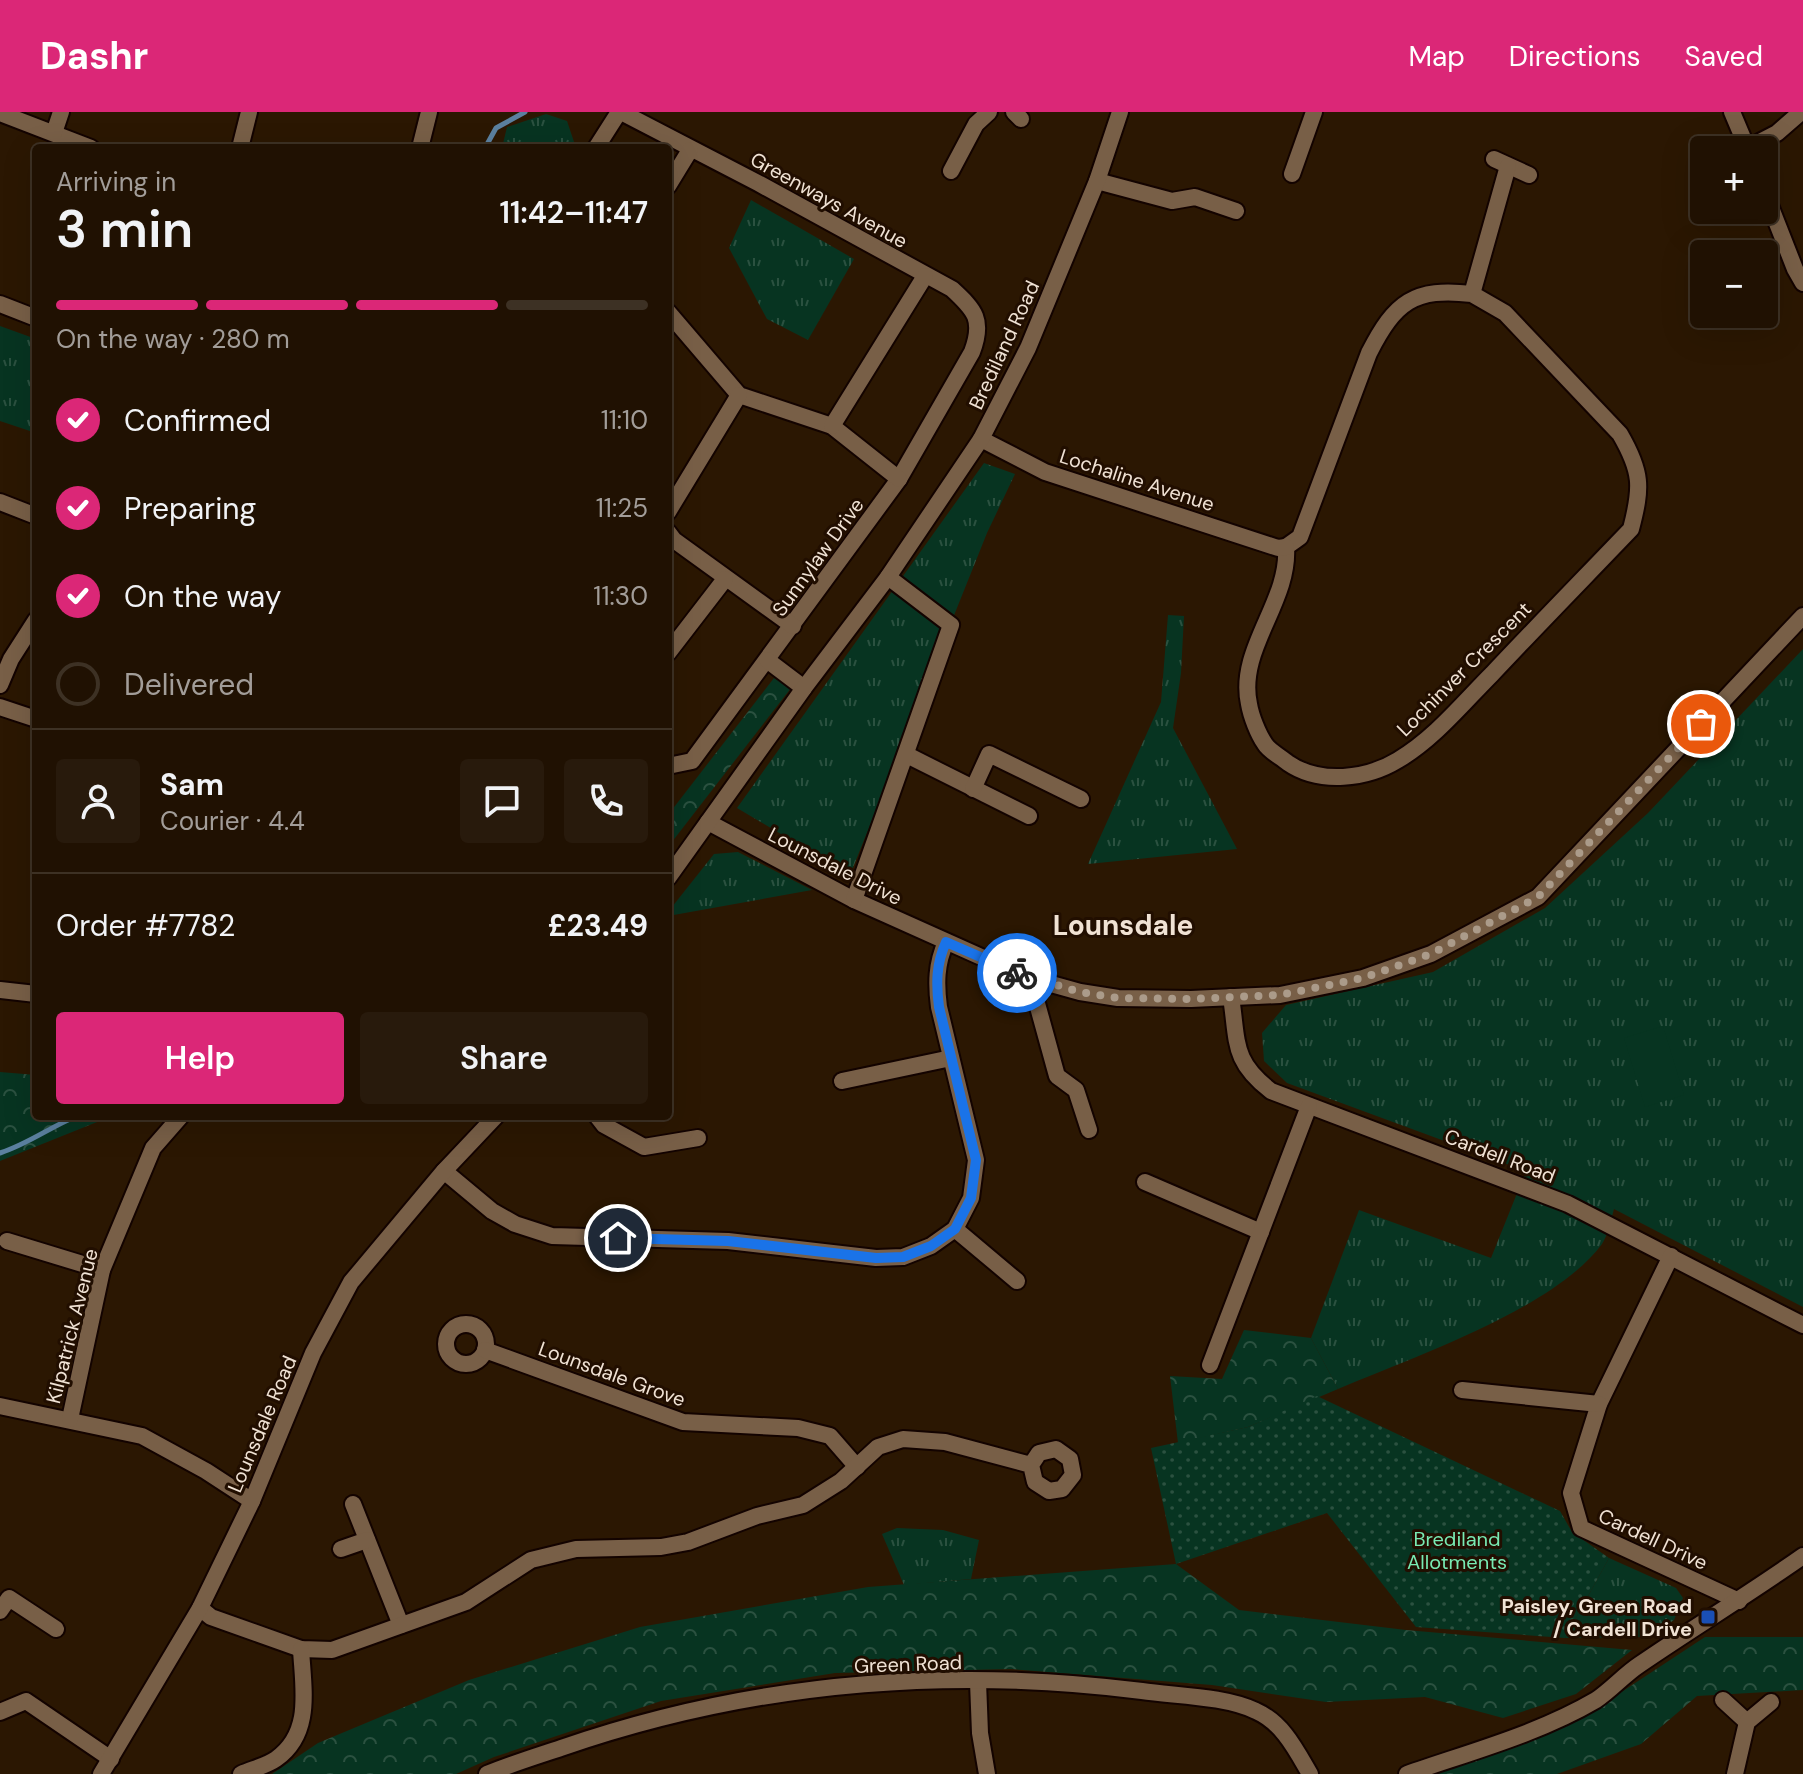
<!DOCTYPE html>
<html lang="en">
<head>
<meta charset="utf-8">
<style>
	:root { --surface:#201102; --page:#281a0c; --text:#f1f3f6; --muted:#a29d99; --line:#3d3124; --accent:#db2777 }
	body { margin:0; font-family:"DM Sans",sans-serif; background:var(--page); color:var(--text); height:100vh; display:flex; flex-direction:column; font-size:30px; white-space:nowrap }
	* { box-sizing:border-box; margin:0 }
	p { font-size:26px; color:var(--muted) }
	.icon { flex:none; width:44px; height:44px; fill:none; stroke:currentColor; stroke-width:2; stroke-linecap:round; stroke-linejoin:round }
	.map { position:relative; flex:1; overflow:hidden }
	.sheet { position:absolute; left:32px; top:32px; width:640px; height:976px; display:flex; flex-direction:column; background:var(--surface); border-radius:8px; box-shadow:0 8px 32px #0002,0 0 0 2px var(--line) }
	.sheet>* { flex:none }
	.tools { position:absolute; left:1690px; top:24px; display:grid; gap:16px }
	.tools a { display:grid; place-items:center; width:88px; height:88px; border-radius:8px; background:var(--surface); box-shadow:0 8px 32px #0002,0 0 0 2px var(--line); font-size:40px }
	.pin { position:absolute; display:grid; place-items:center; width:68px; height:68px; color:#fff; margin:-34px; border:4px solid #fff; border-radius:50%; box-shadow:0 2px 8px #0007 }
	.courier { position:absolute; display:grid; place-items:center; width:80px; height:80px; margin:-40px; border:6px solid #1a73e8; border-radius:50%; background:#fff; color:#222; box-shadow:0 2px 10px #0007 }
	.head em { font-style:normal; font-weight:600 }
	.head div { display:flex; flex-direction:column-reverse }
	.head { display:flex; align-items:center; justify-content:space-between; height:136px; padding:0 24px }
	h1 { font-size:52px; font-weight:600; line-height:60px }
	.bar { display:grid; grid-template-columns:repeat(4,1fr); gap:12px 8px; align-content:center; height:96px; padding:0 24px }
	.bar i { height:10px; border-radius:6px; background:var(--line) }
	.bar .on { background:var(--accent) }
	.bar p { grid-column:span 4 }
	.line { display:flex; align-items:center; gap:20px; padding:0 24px; border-top:2px solid var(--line) }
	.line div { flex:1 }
	.round { display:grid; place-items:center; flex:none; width:84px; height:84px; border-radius:8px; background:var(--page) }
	ol { padding:0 24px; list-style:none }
	li { display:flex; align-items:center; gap:24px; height:88px }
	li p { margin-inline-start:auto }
	li .icon { padding:8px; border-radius:50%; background:var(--accent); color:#fff; stroke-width:4 }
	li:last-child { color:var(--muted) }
	li i { width:44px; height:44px; border:4px solid var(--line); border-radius:50% }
	.button { display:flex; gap:16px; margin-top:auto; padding:16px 24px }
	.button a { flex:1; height:92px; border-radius:8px; background:var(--accent); color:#fff; font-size:32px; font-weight:600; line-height:92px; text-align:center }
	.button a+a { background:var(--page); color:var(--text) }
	header { display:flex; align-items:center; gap:48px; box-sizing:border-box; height:112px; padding:0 40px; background:var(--accent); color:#fff }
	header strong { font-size:38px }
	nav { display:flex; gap:44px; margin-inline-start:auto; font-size:28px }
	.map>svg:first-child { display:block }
	.grass { fill:url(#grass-tufts) }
	.forest { fill:url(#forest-crowns) }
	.garden { fill:url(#garden-dots) }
	.pitch { fill:#073421 }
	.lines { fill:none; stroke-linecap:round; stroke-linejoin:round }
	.stream { stroke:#5b809f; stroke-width:5 }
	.minor-casing { stroke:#130300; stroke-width:20 }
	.minor { stroke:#785f47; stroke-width:16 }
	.done { stroke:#ab9b8a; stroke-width:8; stroke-dasharray:0 14.4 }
	.route { stroke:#1a73e8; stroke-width:10 }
	.transit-dot { fill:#1a4fb4; stroke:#210e00; stroke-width:3 }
	.labels { text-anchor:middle; stroke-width:6; stroke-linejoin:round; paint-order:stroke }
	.street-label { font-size:20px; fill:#f0e2d4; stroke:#210e00 }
	.park-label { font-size:20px; fill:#78eab3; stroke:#210e00 }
	.poi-label { font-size:20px; font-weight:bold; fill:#f0e2d4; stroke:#210e00; text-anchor:end }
	.district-label { font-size:28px; font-weight:bold; fill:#f0e2d4; stroke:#210e00 }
</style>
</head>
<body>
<header>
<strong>Dashr</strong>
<nav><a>Map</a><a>Directions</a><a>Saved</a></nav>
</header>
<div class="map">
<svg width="1803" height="1662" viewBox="0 0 1803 1662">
	<defs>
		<pattern id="grass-tufts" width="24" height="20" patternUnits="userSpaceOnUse" patternTransform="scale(2)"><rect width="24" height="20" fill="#073421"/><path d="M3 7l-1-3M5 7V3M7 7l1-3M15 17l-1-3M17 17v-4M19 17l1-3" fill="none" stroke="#2b5140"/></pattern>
		<pattern id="forest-crowns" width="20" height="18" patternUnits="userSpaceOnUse" patternTransform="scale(2)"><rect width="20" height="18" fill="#073421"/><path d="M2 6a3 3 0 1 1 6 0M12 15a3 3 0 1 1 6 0" fill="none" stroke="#2b5140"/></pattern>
		<pattern id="garden-dots" width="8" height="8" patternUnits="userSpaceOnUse" patternTransform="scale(2)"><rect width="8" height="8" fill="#073421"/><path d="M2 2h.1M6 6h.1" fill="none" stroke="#2b5140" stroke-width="1.8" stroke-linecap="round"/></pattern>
	</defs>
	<rect width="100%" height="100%" fill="#2b1702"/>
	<g class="grass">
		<path d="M546,2L567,9L576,36H502L507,15Z"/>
		<path d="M751,88L854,147L808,228L767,207L729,136Z"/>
		<path d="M0,214L36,227V321L0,309Z"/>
		<path d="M984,351L1015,362L987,421L850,763L737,696Z"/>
		<path d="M1168,503L1184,504L1181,561L1173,616L1237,737L1088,752L1161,590Z"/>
		<path d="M1803,537V1195L1614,1097C1611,1108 1608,1123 1602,1132C1554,1197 1413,1245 1338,1277L1311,1226L1359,1098L1491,1146L1526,1059L1287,971L1264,949L1262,921L1286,893L1433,860L1545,796L1648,701Z"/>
		<path d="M738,740L812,778L668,804V800L714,742Z"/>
		<path d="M897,1416L943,1418L979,1428L971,1467L904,1473L882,1422Z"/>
		<path d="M1609,1446L1676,1476L1683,1486L1674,1508L1650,1525L1565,1526Z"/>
	</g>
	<g class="forest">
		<path d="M774,566L791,576L668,735V703Z"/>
		<path d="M0,960L36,963V1004H112L0,1049Z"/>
		<path d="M1244,1218L1311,1226L1338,1277L1248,1315L1178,1331L1170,1264L1222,1267Z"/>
		<path d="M1176,1452L1239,1498L1406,1518L1632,1538L1576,1582L1503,1606L1425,1585L1326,1590L1212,1573L1011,1557L835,1561L661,1589L494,1645L456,1662H272L318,1631L469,1568L640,1515L868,1475Z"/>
		<path d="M1705,1525H1803V1578L1697,1584L1641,1632L1557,1662H1437L1582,1606Z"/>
	</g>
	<path class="garden" d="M1317,1284L1560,1399L1572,1420L1609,1446L1565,1526L1416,1515L1327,1401L1176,1452L1151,1336L1248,1315Z"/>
	<path class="pitch" d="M1663,914L1684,983L1645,995L1624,926Z"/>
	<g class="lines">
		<g class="stream">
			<path d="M485,36L496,16L525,0"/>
			<path d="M0,1041C28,1032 50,1015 77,1004"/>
		</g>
		<defs>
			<g id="minor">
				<path d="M621,0L758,71L952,177C975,198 984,208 972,240L899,367L692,649L668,654"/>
				<path d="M1014,0L1021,7"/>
				<path d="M1732,0L1748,38"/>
				<path d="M0,1L91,36"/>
				<path d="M54,21L61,0"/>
				<path d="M240,36L249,0"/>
				<path d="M420,36L429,0"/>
				<path d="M596,36L619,0"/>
				<path d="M1748,36L1777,21L1801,0"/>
				<path d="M1494,47L1529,63"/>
				<path d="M951,59L976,12L989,0"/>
				<path d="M1292,62L1314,0"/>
				<path d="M1097,69L1172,89L1195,85L1236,99"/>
				<path d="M668,74L690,38"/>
				<path d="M1764,78L1795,157L1803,171"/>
				<path d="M1472,182C1414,175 1395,190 1369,241L1300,425L1286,435C1290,490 1237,537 1249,592C1251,604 1258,622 1265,632C1269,639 1281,645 1288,651C1320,673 1367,667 1398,648C1434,627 1463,591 1492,562C1538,513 1585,465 1631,417C1642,375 1642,360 1620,322L1505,201L1472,182L1508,54"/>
				<path d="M0,192L36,206"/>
				<path d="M668,200L739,283L832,314L899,367"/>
				<path d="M832,314L925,164"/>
				<path d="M981,327L1045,360L1278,436L1286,435"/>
				<path d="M0,390L36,404"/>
				<path d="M668,400L739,283"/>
				<path d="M668,420L674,428L793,514"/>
				<path d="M668,541L725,467"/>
				<path d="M767,548L804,576"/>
				<path d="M0,573L11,547L36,508"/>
				<path d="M0,595L36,607"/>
				<path d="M907,643L1029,704"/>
				<path d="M973,677L989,642L1081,687"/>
				<path d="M708,710L854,788L1026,865L1080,880L1118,886L1191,887L1280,883L1363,866L1431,842L1538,785L1803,504"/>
				<path d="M668,766L804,576L888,465L981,327L1028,236L1097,69L1120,0"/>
				<path d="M854,788L951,513L888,465"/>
				<path d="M1030,866L1057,964L1076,978L1089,1018"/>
				<path d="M0,878L36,882"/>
				<path d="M1231,885C1238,931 1232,949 1271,979L1568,1092L1803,1213"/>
				<path d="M842,969L951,946"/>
				<path d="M597,1004L604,1013L644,1035L698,1026"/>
				<path d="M444,1059L492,1099L515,1112L552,1124L728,1129L876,1146L903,1145L931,1134L955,1117L971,1086L976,1048L939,895C936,872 936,852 946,830"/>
				<path d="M1145,1070L1261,1120"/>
				<path d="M955,1117L1017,1169"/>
				<path d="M7,1129L102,1158"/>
				<path d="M1671,1144L1599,1292L1571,1381L1581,1416L1739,1489"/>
				<circle cx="466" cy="1232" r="20"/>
				<path d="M485,1238L683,1310L798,1316L830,1324L857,1355"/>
				<path d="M1210,1253L1309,994"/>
				<path d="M1462,1278L1599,1292"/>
				<path d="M0,1294L142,1324L206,1359L252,1389"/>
				<path d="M70,1307L102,1158L153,1036L181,1004"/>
				<path d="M353,1392L401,1513"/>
				<path d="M341,1437L367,1428"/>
				<path d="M200,1496L211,1505L301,1537L332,1538L466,1490L531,1448L576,1437L661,1435L688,1430L757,1404L803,1393L841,1369L878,1335L903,1327L945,1330L1031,1353L1039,1341L1056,1337L1070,1347L1073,1363L1062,1377L1049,1379L1035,1370L1031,1353"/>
				<path d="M0,1499L9,1486L56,1517"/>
				<path d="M978,1570L980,1621L987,1662"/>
				<path d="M1723,1588L1747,1610"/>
				<path d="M0,1600L26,1589L111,1647"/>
				<path d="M101,1662L200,1496L252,1389L313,1241L351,1170L444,1059L496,1004"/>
				<path d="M241,1662C252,1657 266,1654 276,1647C313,1621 303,1576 301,1537"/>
				<path d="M487,1662C511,1652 537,1644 561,1636C749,1571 945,1554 1142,1579C1176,1584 1225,1584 1256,1599C1283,1611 1296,1638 1310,1662"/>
				<path d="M1407,1662C1470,1640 1538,1622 1596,1588C1611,1578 1624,1563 1639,1553C1693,1516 1749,1482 1803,1444"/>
				<path d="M1735,1662L1747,1610L1771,1590"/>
			</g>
		</defs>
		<use href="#minor" class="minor-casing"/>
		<use href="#minor" class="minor"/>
	</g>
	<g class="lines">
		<path class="done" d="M1017,861L1080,880L1118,886L1191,887L1280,883L1363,866L1431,842L1538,785L1701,612"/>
		<path class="route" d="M618,1126L728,1129L876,1146L903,1145L931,1134L955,1117L971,1086L976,1048L939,895C936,872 936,852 946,830L1017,861"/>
	</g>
	<rect class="transit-dot" x="1700" y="1497" width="16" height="16" rx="4"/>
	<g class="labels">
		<g class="street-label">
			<text transform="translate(829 88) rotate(29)" y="7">Greenways Avenue</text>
			<text transform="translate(1004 233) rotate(-65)" y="7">Brediland Road</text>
			<text transform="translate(1137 368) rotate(18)" y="7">Lochaline Avenue</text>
			<text transform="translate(818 445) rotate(-54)" y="7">Sunnylaw Drive</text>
			<text transform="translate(1464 557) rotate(-45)" y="7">Lochinver Crescent</text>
			<text transform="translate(835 754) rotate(27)" y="7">Lounsdale Drive</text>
			<text transform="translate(1500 1044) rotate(21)" y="7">Cardell Road</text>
			<text transform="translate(72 1214) rotate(-76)" y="7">Kilpatrick Avenue</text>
			<text transform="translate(612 1262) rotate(20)" y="7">Lounsdale Grove</text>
			<text transform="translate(262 1312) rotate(-67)" y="7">Lounsdale Road</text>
			<text transform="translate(1653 1427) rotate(25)" y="7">Cardell Drive</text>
			<text transform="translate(908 1552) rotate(-2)" y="7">Green Road</text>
		</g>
		<g class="park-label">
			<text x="1457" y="1434">Brediland<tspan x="1457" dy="23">Allotments</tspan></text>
		</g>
		<g class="poi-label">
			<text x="1692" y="1501">Paisley, Green Road<tspan x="1692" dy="23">/ Cardell Drive</tspan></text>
		</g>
		<g class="district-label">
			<text x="1123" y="823">Lounsdale</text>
		</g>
	</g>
</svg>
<div class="tools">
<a>+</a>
<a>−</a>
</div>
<div class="pin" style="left:1701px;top:612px;background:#ea580c"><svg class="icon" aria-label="bag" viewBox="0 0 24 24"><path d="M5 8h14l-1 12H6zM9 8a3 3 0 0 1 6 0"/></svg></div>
<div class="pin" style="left:618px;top:1126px;background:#1f2937"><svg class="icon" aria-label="home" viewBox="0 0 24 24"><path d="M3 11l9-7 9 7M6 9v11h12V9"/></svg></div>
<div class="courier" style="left:1017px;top:861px"><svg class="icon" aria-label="bike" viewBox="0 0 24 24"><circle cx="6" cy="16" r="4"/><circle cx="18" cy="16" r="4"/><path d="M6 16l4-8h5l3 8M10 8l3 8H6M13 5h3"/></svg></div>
<section class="sheet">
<div class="head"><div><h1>3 min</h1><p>Arriving in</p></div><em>11:42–11:47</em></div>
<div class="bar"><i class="on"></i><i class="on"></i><i class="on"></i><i></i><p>On the way · 280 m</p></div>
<ol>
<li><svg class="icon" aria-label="check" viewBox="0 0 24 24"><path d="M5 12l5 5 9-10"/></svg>Confirmed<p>11:10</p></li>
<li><svg class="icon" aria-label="check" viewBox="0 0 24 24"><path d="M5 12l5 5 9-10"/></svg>Preparing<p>11:25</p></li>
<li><svg class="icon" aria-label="check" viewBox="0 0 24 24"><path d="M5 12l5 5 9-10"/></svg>On the way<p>11:30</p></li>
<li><i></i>Delivered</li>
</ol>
<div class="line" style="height:144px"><a class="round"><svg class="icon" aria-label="person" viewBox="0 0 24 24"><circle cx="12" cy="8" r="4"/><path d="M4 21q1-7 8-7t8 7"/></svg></a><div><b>Sam</b><p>Courier · 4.4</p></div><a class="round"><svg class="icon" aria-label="chat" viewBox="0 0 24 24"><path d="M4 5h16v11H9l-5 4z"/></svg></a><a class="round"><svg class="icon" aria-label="phone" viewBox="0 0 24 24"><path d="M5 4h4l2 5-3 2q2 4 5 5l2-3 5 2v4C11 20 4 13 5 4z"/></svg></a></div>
<div class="line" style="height:104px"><div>Order #7782</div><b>£23.49</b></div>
<div class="button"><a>Help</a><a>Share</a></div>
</section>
</div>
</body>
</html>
